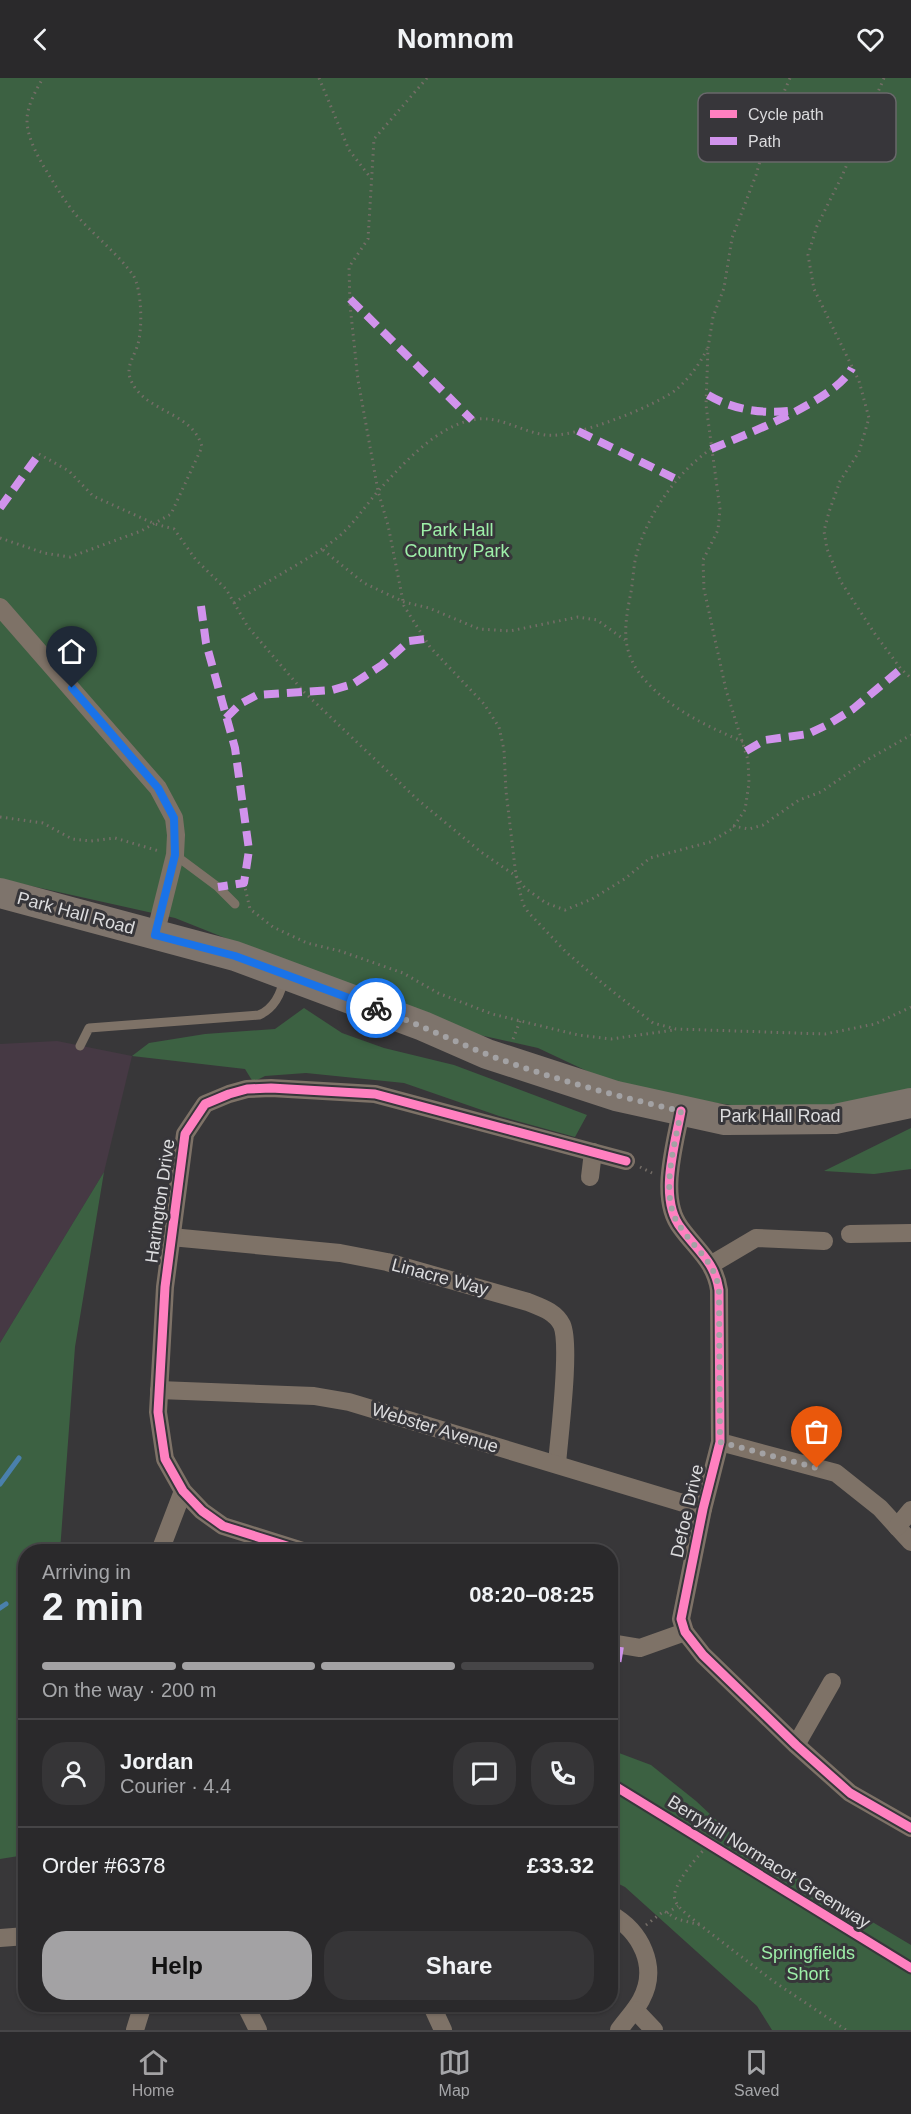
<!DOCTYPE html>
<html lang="en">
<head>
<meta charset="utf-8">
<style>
	:root { --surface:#2a292b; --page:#363537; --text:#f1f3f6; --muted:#a5a6a9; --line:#464547; --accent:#a3a2a4 }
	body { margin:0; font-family:Helvetica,sans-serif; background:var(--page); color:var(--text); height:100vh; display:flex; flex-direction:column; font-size:22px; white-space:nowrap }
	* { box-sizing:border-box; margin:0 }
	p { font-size:20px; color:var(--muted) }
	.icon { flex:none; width:33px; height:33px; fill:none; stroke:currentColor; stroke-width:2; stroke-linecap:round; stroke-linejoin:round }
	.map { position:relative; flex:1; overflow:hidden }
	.drawer { position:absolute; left:18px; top:1466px; width:600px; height:468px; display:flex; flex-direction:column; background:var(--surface); border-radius:24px; box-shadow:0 2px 4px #0004,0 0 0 2px var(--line) }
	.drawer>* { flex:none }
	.pin { position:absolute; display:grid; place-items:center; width:51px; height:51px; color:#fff; margin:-62px -26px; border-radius:50% 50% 50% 0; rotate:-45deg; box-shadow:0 0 6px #0007 }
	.pin .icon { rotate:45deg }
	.courier { position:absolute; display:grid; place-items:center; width:60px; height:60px; margin:-30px; border:4px solid #1a73e8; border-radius:50%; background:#fff; color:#222; box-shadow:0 2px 8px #0007 }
	.summary em { font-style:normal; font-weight:700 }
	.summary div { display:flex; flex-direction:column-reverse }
	.summary { display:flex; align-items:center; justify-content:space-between; height:102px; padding:0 24px }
	h1 { font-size:39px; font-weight:700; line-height:45px }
	.bar { display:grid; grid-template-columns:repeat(4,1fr); gap:9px 6px; align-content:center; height:72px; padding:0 24px }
	.bar i { height:8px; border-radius:4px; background:var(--line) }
	.bar .active { background:var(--accent) }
	.bar p { grid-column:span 4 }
	.line { display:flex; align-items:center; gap:15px; padding:0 24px; border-top:2px solid var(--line) }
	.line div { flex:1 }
	.round { display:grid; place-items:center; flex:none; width:63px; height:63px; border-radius:24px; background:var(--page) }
	.cta { display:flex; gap:12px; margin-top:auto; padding:12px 24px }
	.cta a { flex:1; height:69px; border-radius:24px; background:var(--accent); color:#111; font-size:24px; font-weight:700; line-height:69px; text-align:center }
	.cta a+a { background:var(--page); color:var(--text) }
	header { display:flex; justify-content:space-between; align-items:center; height:78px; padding:0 24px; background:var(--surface); font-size:27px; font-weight:700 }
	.tab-bar { display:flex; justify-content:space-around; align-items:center; height:84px; border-top:2px solid var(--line); background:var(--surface); font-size:16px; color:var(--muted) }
	.tab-bar a { display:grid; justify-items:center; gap:3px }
	.tab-bar .active { color:var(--accent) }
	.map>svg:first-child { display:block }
	.industrial { fill:#463944 }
	.green { fill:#3c6142 }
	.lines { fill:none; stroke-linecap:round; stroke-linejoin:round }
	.stream { stroke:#4a80ac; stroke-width:5 }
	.path { stroke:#746d67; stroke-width:3; stroke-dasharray:1.5 4.5; stroke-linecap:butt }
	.lane { stroke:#7e7267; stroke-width:9 }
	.street { stroke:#7e7267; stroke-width:18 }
	.primary { stroke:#7e746c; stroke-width:30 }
	.quiet { stroke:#d193ec; stroke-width:8; stroke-dasharray:15 8; stroke-linecap:butt }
	.cycleway-casing { stroke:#37363a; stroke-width:13 }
	.cycleway { stroke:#ff80c0; stroke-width:9 }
	.done { stroke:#a3a2a4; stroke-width:6; stroke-dasharray:0 10.8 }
	.route { stroke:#1a73e8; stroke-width:8 }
	.labels { text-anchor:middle; stroke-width:6; stroke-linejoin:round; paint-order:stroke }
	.park-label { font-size:18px; fill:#9defa8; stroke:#37363a }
	.street-label { font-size:18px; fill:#dcdcde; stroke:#37363a }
	.key { fill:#37363a; stroke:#69686b; stroke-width:1.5 }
	.key-label { font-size:16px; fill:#dcdcde }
</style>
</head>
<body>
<header><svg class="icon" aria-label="back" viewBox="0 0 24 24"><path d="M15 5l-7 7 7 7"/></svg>Nomnom<svg class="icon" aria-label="heart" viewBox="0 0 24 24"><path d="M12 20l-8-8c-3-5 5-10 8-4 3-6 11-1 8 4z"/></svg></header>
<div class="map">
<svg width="911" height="1952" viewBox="0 0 911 1952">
	<rect width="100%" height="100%" fill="#383739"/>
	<path class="industrial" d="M57,963L132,978L104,1094L0,1265V966Z"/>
	<g class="green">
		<path d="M0,0H911V1013L870,1025L760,1031L673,1019L606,1002L538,970L457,952L175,840L0,801Z"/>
		<path d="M304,930L342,955L384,970L454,987L587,1037L575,1059L499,1038L404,1005L306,995L265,998L253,1004L245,991L132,978L149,965L205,956L275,951Z"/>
		<path d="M911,1050V1091L874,1096L824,1093Z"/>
		<path d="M104,1094L75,1269L60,1473H26L25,1777L0,1781V1265Z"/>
		<path d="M611,1672L651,1687L696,1723L743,1767L911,1867V1952H772L757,1928L625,1809L611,1802Z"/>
	</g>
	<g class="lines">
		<g class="stream">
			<path d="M0,1406L19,1380"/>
			<path d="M0,1530L6,1526"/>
			<path d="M610,1705L700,1756L716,1772"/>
		</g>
		<g class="path">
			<path d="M319,0L349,72L370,99"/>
			<path d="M427,0L374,61L368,161L349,189L350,227L358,302L378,413L388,447L404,528L430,569L484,626L499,649L504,672L506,713L516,798L523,826L528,834L566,874L607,909L653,945L676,951L825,956L875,946L911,929"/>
			<path d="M884,0L842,98L817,148L808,177L814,211L859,303L869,340L859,374L840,403L829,434L824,453L827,471L841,504L875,556L901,591L911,600"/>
			<path d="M711,371C675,396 648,436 636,478C633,491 633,506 630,519C624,551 621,574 644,601C670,631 708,649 744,664"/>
			<path d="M39,376L69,393L93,418L155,446L174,451L196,482L226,511L248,549L304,614L418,722L481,774L516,798L525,810L546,825L565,832L592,821L626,800L650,780L710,764L732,751L745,732L749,705L748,682L726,612L704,511L703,482L718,452L720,431L706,327L708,270L713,239L724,210L732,160L756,97L772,42L790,0"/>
			<path d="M0,460L44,475L70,479L141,453L171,436L202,369C194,337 154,335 136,311C123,293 131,285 137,269C143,253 142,211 133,197C117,175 95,158 77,138C64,123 54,105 44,89C36,75 27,58 27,42C27,28 36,12 43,0"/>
			<path d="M323,472L364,505L404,524L429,530L479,551L510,553L578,539L597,542L625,562"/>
			<path d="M234,525C267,502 305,485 337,460C354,446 365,428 379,412C403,386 436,349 472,342C498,336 521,354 546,357C573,361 656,328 677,311C689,300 700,286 707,271"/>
			<path d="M0,739L43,745L72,761L91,763L115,760L159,773"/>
			<path d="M733,748L749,751L763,747L799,722L821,714L867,682L911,657"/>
			<path d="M244,805L250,831L273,849L307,865L340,873L403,895L438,915L492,936L578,957L611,961L674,952"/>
			<path d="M513,961L520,943"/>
			<path d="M640,1089L652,1095"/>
			<path d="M667,1835L678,1828"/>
			<path d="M699,1846C692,1840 678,1831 675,1822C670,1808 700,1776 709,1766"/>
			<path d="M646,1847L664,1833L677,1841L700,1847L773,1903L846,1952"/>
		</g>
		<g class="lane">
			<path d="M175,777L218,809L235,826"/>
			<path d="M80,968L89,950L259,937C273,931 282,916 283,901"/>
		</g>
		<g class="street">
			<path d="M0,529L158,710L174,740L176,757L175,777L155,857"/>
			<path d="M681,1033C675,1067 658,1121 681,1150C697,1172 715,1184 719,1212L720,1364L703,1431L681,1541L685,1554L703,1577L796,1667L850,1715L911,1750"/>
			<path d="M590,1099L593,1074"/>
			<path d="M850,1156L911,1155"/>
			<path d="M171,1159L340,1175L387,1184L528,1224C540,1229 555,1233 562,1247C571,1268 559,1359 557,1386"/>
			<path d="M712,1186L756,1160L824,1163"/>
			<path d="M159,1312L314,1318L349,1324L703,1431"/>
			<path d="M720,1364L836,1395L880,1430L911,1464"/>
			<path d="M897,1449L911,1432"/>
			<path d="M160,1473L183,1413"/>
			<path d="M303,1473L223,1448L202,1433L183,1413L165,1381L158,1334L165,1209L185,1056L205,1026L229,1016L247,1011L271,1010L375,1016L626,1083"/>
			<path d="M610,1565L640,1570L685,1554"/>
			<path d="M796,1667L832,1604"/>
			<path d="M610,1836C641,1853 659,1889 641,1922C635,1933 626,1942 619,1952"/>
			<path d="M0,1860L26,1858"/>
			<path d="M245,1926L258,1952"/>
			<path d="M431,1926L443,1952"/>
			<path d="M635,1932L654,1952"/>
			<path d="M135,1952L143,1926"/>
		</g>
		<path class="primary" d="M0,815L235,878L423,948L487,976L616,1018L725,1042L835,1041L911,1025"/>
		<g class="quiet">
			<path d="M350,221L472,342"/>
			<path d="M708,317C732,331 760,336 788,333"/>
			<path d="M578,353L676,401"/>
			<path d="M711,371C745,357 836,322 852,290"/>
			<path d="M0,430L39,376"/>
			<path d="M201,528L206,565L235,670L249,772L244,805L218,809"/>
			<path d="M226,640L240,626L257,617L332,612L353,606L382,587L409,563L425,561"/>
			<path d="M746,673L765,662L808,656L829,646L853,631L901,591"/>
			<path d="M610,1629L620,1568"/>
		</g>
		<defs>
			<g id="cycleway">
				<path d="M681,1033C675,1067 658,1121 681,1150C697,1172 715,1184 719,1212L720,1364L703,1431L681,1541L685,1554L703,1577L796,1667L850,1715L911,1750"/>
				<path d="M303,1473L223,1448L202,1433L183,1413L165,1381L158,1334L165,1209L185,1056L205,1026L229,1016L247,1011L271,1010L375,1016L626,1083"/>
				<path d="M610,1705L911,1890"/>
			</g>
		</defs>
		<use href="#cycleway" class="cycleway-casing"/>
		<use href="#cycleway" class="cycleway"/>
	</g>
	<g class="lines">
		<path class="done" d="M376,930C413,944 449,961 486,976C549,1000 615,1018 681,1033C675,1067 658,1121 681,1150C696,1172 715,1184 719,1212L720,1364L817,1390"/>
		<path class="route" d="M72,610L158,710L174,740L175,777L155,857L235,878L376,930"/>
	</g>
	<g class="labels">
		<g class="park-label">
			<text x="457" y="458">Park Hall<tspan x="457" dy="21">Country Park</tspan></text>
			<text x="808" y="1881">Springfields<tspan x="808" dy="21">Short</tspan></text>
		</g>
		<g class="street-label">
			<text transform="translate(76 835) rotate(15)" y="6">Park Hall Road</text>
			<text x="780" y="1044">Park Hall Road</text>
			<text transform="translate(160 1123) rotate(-82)" y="6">Harington Drive</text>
			<text transform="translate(440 1199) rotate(15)" y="6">Linacre Way</text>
			<text transform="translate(435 1350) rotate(17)" y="6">Webster Avenue</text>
			<text transform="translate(687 1433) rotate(-77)" y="6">Defoe Drive</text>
			<text transform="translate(769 1784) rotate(32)" y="6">Berryhill Normacot Greenway</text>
		</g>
	</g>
	<rect x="698" y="15" width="198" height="69" rx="9" class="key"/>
	<rect x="710" y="32" width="27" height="8" fill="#ff80c0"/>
	<rect x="710" y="59" width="27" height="8" fill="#d193ec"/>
	<g class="key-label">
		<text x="748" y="42">Cycle path</text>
		<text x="748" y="69">Path</text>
	</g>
</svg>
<div class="pin" style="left:817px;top:1390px;background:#ea580c"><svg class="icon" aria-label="bag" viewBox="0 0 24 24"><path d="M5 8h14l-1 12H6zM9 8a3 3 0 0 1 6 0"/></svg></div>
<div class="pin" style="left:72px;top:610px;background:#1f2937"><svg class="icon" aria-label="home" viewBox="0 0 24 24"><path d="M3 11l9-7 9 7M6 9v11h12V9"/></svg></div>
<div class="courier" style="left:376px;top:930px"><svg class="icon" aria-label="bike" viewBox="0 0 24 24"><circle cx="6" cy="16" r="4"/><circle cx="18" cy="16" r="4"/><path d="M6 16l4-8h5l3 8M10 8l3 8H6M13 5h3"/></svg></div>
<section class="drawer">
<div class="summary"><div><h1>2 min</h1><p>Arriving in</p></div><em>08:20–08:25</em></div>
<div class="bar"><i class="active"></i><i class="active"></i><i class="active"></i><i></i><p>On the way · 200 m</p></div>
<div class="line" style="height:108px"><a class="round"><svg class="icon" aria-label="person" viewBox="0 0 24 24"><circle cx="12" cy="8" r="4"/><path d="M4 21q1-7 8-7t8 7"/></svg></a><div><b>Jordan</b><p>Courier · 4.4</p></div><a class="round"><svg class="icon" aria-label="chat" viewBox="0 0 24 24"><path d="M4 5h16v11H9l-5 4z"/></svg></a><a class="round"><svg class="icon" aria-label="phone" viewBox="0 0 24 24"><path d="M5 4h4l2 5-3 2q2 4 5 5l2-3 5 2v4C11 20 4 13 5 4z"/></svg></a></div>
<div class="line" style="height:78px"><div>Order #6378</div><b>£33.32</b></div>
<div class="cta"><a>Help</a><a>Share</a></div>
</section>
</div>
<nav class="tab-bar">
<a class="active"><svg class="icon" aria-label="home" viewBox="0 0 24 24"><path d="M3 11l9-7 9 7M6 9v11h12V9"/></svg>Home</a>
<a><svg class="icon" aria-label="map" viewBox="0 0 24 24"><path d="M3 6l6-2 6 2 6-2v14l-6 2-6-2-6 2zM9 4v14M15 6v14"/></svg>Map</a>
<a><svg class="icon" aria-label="saved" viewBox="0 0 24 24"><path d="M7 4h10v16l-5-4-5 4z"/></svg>Saved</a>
</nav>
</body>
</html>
